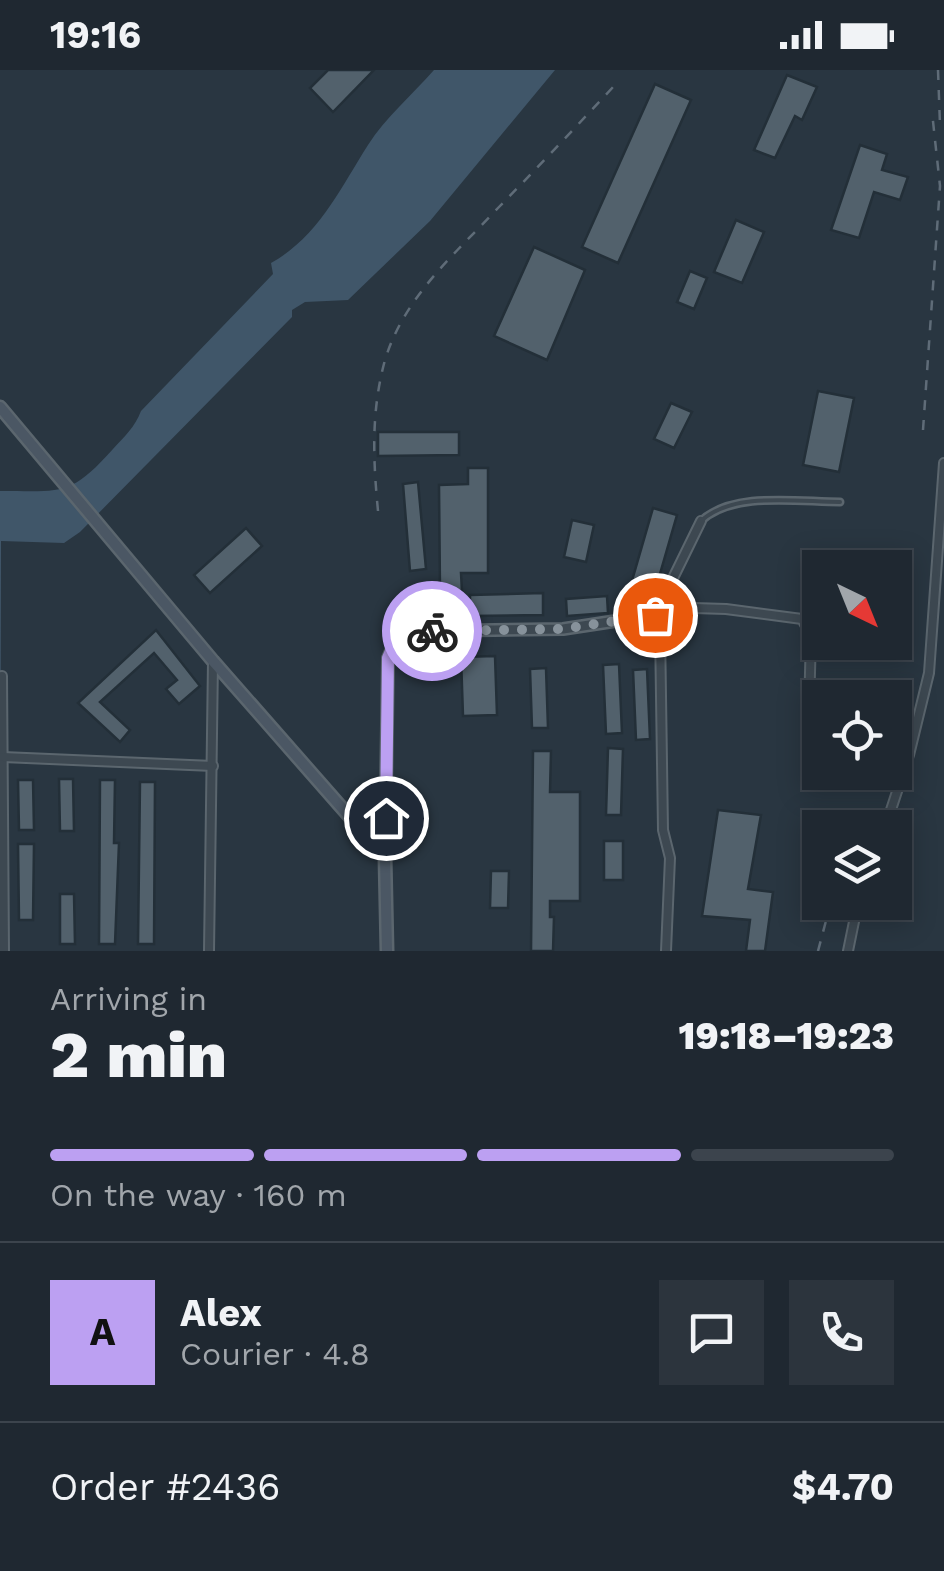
<!DOCTYPE html>
<html lang="en">
<head>
<meta charset="utf-8">
<style>
	:root { --surface:#1f2831; --page:#2c343d; --text:#f1f3f6; --muted:#a1a6ab; --line:#3c444d; --accent:#bca0f2 }
	body { margin:0; font-family:"Work Sans",sans-serif; background:var(--page); color:var(--text); height:100vh; display:flex; flex-direction:column; font-size:38px; white-space:nowrap }
	* { box-sizing:border-box; margin:0 }
	p { font-size:32px; color:var(--muted) }
	.icon { flex:none; width:55px; height:55px; fill:none; stroke:currentColor; stroke-width:2; stroke-linecap:round; stroke-linejoin:round }
	.map { position:relative; height:881px; overflow:hidden }
	.panel { display:flex; flex-direction:column; background:var(--surface); flex:1 }
	.panel>* { flex:none }
	.needle { width:65px; rotate:137deg }
	.fabs { position:absolute; left:802px; top:480px; display:grid; gap:20px }
	.fabs a { display:grid; place-items:center; width:110px; height:110px; border-radius:0px; background:var(--surface); box-shadow:0 5px 25px #0003,0 0 0 2px var(--line); font-size:50px }
	.pin { position:absolute; display:grid; place-items:center; width:85px; height:85px; color:#fff; margin:-42px; border:5px solid #fff; border-radius:50%; box-shadow:0 2px 10px #0007 }
	.courier { position:absolute; display:grid; place-items:center; width:100px; height:100px; margin:-50px; border:8px solid #bca0f2; border-radius:50%; background:#fff; color:#222; box-shadow:0 2px 12px #0007 }
	.overview em { font-style:normal; font-weight:800 }
	.overview div { display:flex; flex-direction:column-reverse }
	.overview { display:flex; align-items:center; justify-content:space-between; height:170px; padding:0 50px }
	h1 { font-size:65px; font-weight:800; line-height:75px }
	.bar { display:grid; grid-template-columns:repeat(4,1fr); gap:15px 10px; align-content:center; height:120px; padding:0 50px }
	.bar i { height:12px; border-radius:8px; background:var(--line) }
	.bar .current { background:var(--accent) }
	.bar p { grid-column:span 4 }
	.line { display:flex; align-items:center; gap:25px; padding:0 50px; border-top:2px solid var(--line) }
	.line div { flex:1 }
	.round { display:grid; place-items:center; flex:none; width:105px; height:105px; border-radius:0px; background:var(--page) }
	.status { display:flex; justify-content:space-between; align-items:center; height:70px; padding:0 50px; background:var(--surface); direction:ltr }
	.status svg { height:28px; fill:currentColor }
	.map>svg:first-child { display:block }
	.water { fill:#405669 }
	.building { fill:#52616c; stroke:#232f38; stroke-width:2.5 }
	.lines { fill:none; stroke-linecap:round; stroke-linejoin:round }
	.service-casing { stroke:#5b666e; stroke-width:9 }
	.minor-casing { stroke:#5b666e; stroke-width:12 }
	.tertiary-casing { stroke:#5b666e; stroke-width:14 }
	.secondary-casing { stroke:#5b666e; stroke-width:15 }
	.service { stroke:#3d4851; stroke-width:4 }
	.minor { stroke:#3d4851; stroke-width:8 }
	.tertiary { stroke:#3d4851; stroke-width:9 }
	.secondary { stroke:#4b5764; stroke-width:10 }
	.rail { stroke:#5f6c78; stroke-width:2.5; stroke-dasharray:10 10; stroke-linecap:butt }
	.done { stroke:#87929b; stroke-width:10; stroke-dasharray:0 18 }
	.route { stroke:#bca0f2; stroke-width:12 }
</style>
</head>
<body>
<div class="status"><b>19:16</b><svg viewBox="0 0 49 12"><path d="M0 12V9h3v3zM5 12V6h3v6zM10 12V3h3v9zM15 12V0h3v12zM26 1h20v11H26zM47 4h2v5h-2z"/></svg></div>
<div class="map">
<svg width="944" height="881" viewBox="0 0 944 881">
	<rect width="100%" height="100%" fill="#293641"/>
	<path class="water" d="M434,0H555L430,151L348,230L305,232L292,240V247L80,462L64,473L1,471L0,881V421C62,421 70,427 113,379C124,367 135,357 141,341L273,204L271,193C318,167 340,119 368,75C385,48 413,24 434,0Z"/>
	<g class="building">
		<path d="M328,0H374L333,42L310,18Z"/>
		<path d="M787,5L817,17L802,50L795,46L775,88L754,80Z"/>
		<path d="M655,14L691,30L618,193L582,177Z"/>
		<path d="M860,75L887,84L882,100L908,107L900,130L874,122L859,168L831,160Z"/>
		<path d="M736,150L764,162L742,213L714,202Z"/>
		<path d="M534,177L585,200L547,290L494,266Z"/>
		<path d="M690,201L707,208L694,239L677,232Z"/>
		<path d="M818,321L854,328L839,402L803,395Z"/>
		<path d="M671,333L692,342L674,378L654,369Z"/>
		<path d="M378,362H459V385L378,386Z"/>
		<path d="M468,398H488V503H461L462,521H440L439,415L468,414Z"/>
		<path d="M418,412L426,499L410,501L403,414Z"/>
		<path d="M653,438L677,445L653,528L629,521Z"/>
		<path d="M572,450L594,455L586,492L564,487Z"/>
		<path d="M246,458L262,476L210,523L194,505Z"/>
		<path d="M543,523V545L470,546V525Z"/>
		<path d="M607,526L608,543L567,546L566,529Z"/>
		<path d="M156,560L200,616L179,634L166,619L177,610L154,583L100,632L130,660L120,672L78,633Z"/>
		<path d="M495,586L497,645L463,646L461,587Z"/>
		<path d="M619,594L622,663L606,664L603,595Z"/>
		<path d="M546,598L548,658H532L530,599Z"/>
		<path d="M647,599L650,669L636,670L633,600Z"/>
		<path d="M608,678L623,679L621,745H606Z"/>
		<path d="M533,681H551L550,722H580V831H550V847H554L553,881H531Z"/>
		<path d="M59,709H73L74,761H60Z"/>
		<path d="M18,710H33L34,760H19Z"/>
		<path d="M100,710H115L114,773H119L115,874H99Z"/>
		<path d="M140,712H155L154,874H138Z"/>
		<path d="M718,740L761,745L748,819L773,822L765,881H746L750,850L702,846Z"/>
		<rect x="604" y="771" width="19" height="39"/>
		<path d="M18,774H34L33,850H19Z"/>
		<path d="M491,801H509L508,838H490Z"/>
		<path d="M60,824H74L75,874H60Z"/>
	</g>
	<g class="lines">
		<defs>
			<path id="service" d="M701,451C733,421 799,432 840,432"/>
			<g id="minor">
				<path d="M661,537L726,539L802,549L811,565L808,678L820,685"/>
				<path d="M2,606L4,881"/>
				<path d="M3,687L213,696"/>
				<path d="M885,758L909,685L929,603L944,393"/>
				<path d="M209,881L213,591"/>
				<path d="M666,881L670,788L663,760L660,559L655,545L701,451"/>
				<path d="M848,881L858,832"/>
			</g>
			<path id="tertiary" d="M385,787L388,588C394,568 413,564 431,561L563,559L655,545"/>
			<path id="secondary" d="M0,337L213,591L385,787L387,881"/>
		</defs>
		<use href="#service" class="service-casing"/>
		<use href="#minor" class="minor-casing"/>
		<use href="#tertiary" class="tertiary-casing"/>
		<use href="#secondary" class="secondary-casing"/>
		<use href="#service" class="service"/>
		<use href="#minor" class="minor"/>
		<use href="#tertiary" class="tertiary"/>
		<use href="#secondary" class="secondary"/>
		<g class="rail">
			<path d="M938,0L940,55"/>
			<path d="M923,360L940,116L932,42"/>
			<path d="M378,441C373,389 371,341 385,290C404,227 455,184 498,138C537,98 576,57 614,16"/>
			<path d="M818,881L831,832"/>
		</g>
	</g>
	<g class="lines">
		<path class="done" d="M432,561L563,559L655,545"/>
		<path class="route" d="M386,748L388,588C394,568 414,563 432,561"/>
	</g>
</svg>
<div class="fabs">
<a><svg class="needle" viewBox="-14 -14 28 28"><path d="M0-13l5 13h-10z" fill="#e53935"/><path d="M0 13l5-13h-10z" fill="#a1a6ab"/></svg></a>
<a><svg class="icon" aria-label="locate" viewBox="0 0 24 24"><circle cx="12" cy="12" r="6"/><path d="M12 2v4M12 18v4M2 12h4M18 12h4"/></svg></a>
<a><svg class="icon" aria-label="layers" viewBox="0 0 24 24"><path d="M12 4l9 5-9 5-9-5zM3 14l9 5 9-5"/></svg></a>
</div>
<div class="pin" style="left:655px;top:545px;background:#ea580c"><svg class="icon" aria-label="bag" viewBox="0 0 24 24"><path d="M5 8h14l-1 12H6zM9 8a3 3 0 0 1 6 0"/></svg></div>
<div class="pin" style="left:386px;top:748px;background:#1f2937"><svg class="icon" aria-label="home" viewBox="0 0 24 24"><path d="M3 11l9-7 9 7M6 9v11h12V9"/></svg></div>
<div class="courier" style="left:432px;top:561px"><svg class="icon" aria-label="bike" viewBox="0 0 24 24"><circle cx="6" cy="16" r="4"/><circle cx="18" cy="16" r="4"/><path d="M6 16l4-8h5l3 8M10 8l3 8H6M13 5h3"/></svg></div>
</div>
<section class="panel">
<div class="overview"><div><h1>2 min</h1><p>Arriving in</p></div><em>19:18–19:23</em></div>
<div class="bar"><i class="current"></i><i class="current"></i><i class="current"></i><i></i><p>On the way · 160 m</p></div>
<div class="line" style="height:180px"><b class="round" style="background:var(--accent);color:#111">A</b><div><b>Alex</b><p>Courier · 4.8</p></div><a class="round"><svg class="icon" aria-label="chat" viewBox="0 0 24 24"><path d="M4 5h16v11H9l-5 4z"/></svg></a><a class="round"><svg class="icon" aria-label="phone" viewBox="0 0 24 24"><path d="M5 4h4l2 5-3 2q2 4 5 5l2-3 5 2v4C11 20 4 13 5 4z"/></svg></a></div>
<div class="line" style="height:130px"><div>Order #2436</div><b>$4.70</b></div>
</section>
</body>
</html>
